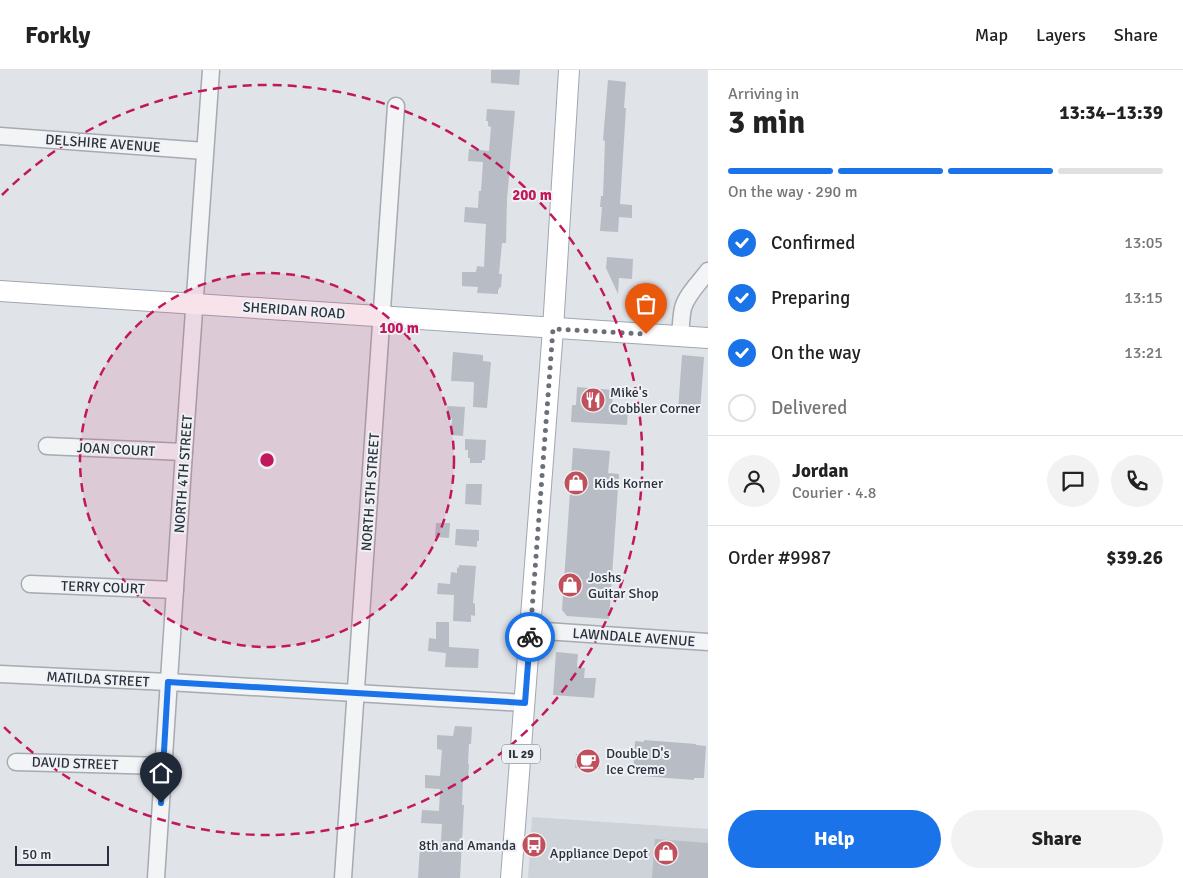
<!DOCTYPE html>
<html lang="en">
<head>
<meta charset="utf-8">
<style>
	:root { --surface:#fff; --page:#f2f2f2; --text:#222; --muted:#767676; --line:#e0e0e0; --accent:#1a73e8 }
	body { margin:0; font-family:Signika,sans-serif; background:var(--page); color:var(--text); height:100vh; display:flex; flex-direction:column; font-size:19px; white-space:nowrap }
	* { box-sizing:border-box; margin:0 }
	p { font-size:16px; color:var(--muted) }
	.icon { flex:none; width:28px; height:28px; fill:none; stroke:currentColor; stroke-width:2; stroke-linecap:round; stroke-linejoin:round }
	.map { position:relative; flex:1; overflow:hidden }
	.sheet { display:flex; flex-direction:column; background:var(--surface); width:475px }
	.sheet>* { flex:none }
	.scale { position:absolute; left:15px; bottom:12px; width:94px; box-sizing:border-box; padding-left:5px; border:2px solid #2a303d; border-top:0; font-size:14px; line-height:18px; white-space:nowrap; color:#2a303d; -webkit-text-stroke:4px #eff2f5; paint-order:stroke }
	.pin { position:absolute; display:grid; place-items:center; width:42px; height:42px; color:#fff; margin:-51px -21px; border-radius:50% 50% 50% 0; rotate:-45deg; box-shadow:0 0 5px #0007 }
	.pin .icon { rotate:45deg }
	.courier { position:absolute; display:grid; place-items:center; width:50px; height:50px; margin:-25px; border:4px solid #1a73e8; border-radius:50%; background:#fff; color:#222; box-shadow:0 1px 6px #0007 }
	.head em { font-style:normal; font-weight:700 }
	.head div { display:flex; flex-direction:column-reverse }
	.head { display:flex; align-items:center; justify-content:space-between; height:85px; padding:0 20px }
	h1 { font-size:32px; font-weight:700; line-height:38px }
	.bar { display:grid; grid-template-columns:repeat(4,1fr); gap:8px 5px; align-content:center; height:60px; padding:0 20px }
	.bar i { height:6px; border-radius:4px; background:var(--line) }
	.bar .selected { background:var(--accent) }
	.bar p { grid-column:span 4 }
	.line { display:flex; align-items:center; gap:12px; padding:0 20px; border-top:1px solid var(--line) }
	.line div { flex:1 }
	.round { display:grid; place-items:center; flex:none; width:52px; height:52px; border-radius:26px; background:var(--page) }
	ol { padding:0 20px; list-style:none }
	li { display:flex; align-items:center; gap:15px; height:55px }
	li p { margin-inline-start:auto }
	li .icon { padding:5px; border-radius:50%; background:var(--accent); color:#fff; stroke-width:4 }
	li:last-child { color:var(--muted) }
	li i { width:28px; height:28px; border:2px solid var(--line); border-radius:50% }
	.button { display:flex; gap:10px; margin-top:auto; padding:10px 20px }
	.button a { flex:1; height:58px; border-radius:30px; background:var(--accent); color:#fff; font-size:20px; font-weight:700; line-height:58px; text-align:center }
	.button a+a { background:var(--page); color:var(--text) }
	header { display:flex; align-items:center; gap:30px; box-sizing:border-box; height:70px; padding:0 25px; background:var(--surface); border-bottom:1px solid var(--line) }
	header strong { font-size:24px }
	nav { display:flex; gap:28px; margin-inline-start:auto; font-size:18px }
	main { display:flex; flex:1; min-height:0 }
	.map>svg:first-child { display:block }
	.built { fill:#ced2d9 }
	.building { fill:#b8bcc4 }
	.lines { fill:none; stroke-linecap:round; stroke-linejoin:round }
	.minor-casing { stroke:#a6aab1; stroke-width:19 }
	.major-casing { stroke:#a0a7b2; stroke-width:22 }
	.minor { stroke:#f2f4f6; stroke-width:16 }
	.major { stroke:#fff; stroke-width:20 }
	.done { stroke:#6a6f79; stroke-width:5; stroke-dasharray:0 9 }
	.route { stroke:#1a73e8; stroke-width:6 }
	.ring { fill:none; stroke:#c2185b; stroke-width:2.5; stroke-dasharray:9 6 }
	.labels { text-anchor:middle; stroke-width:4; stroke-linejoin:round; paint-order:stroke }
	.shield { fill:#eff2f5; stroke:#656a74; stroke-width:1 }
	.shield-label { font-size:12px; font-weight:bold; fill:#2a303d }
	.street-label { font-size:14px; fill:#2a303d; stroke:#eff2f5 }
	.poi-label { font-size:14px; fill:#2a303d; stroke:#eff2f5; text-anchor:start }
	.centre { fill:#c2185b; stroke:#eff2f5; stroke-width:2.5 }
	.ring-label { font-size:15px; text-anchor:middle; font-weight:bold; fill:#c2185b; stroke:#eff2f5; stroke-width:4; stroke-linejoin:round; paint-order:stroke }
</style>
</head>
<body>
<header>
<strong>Forkly</strong>
<nav><a>Map</a><a>Layers</a><a>Share</a></nav>
</header>
<main>
<div class="map">
<svg width="708" height="808" viewBox="0 0 708 808">
	<rect width="100%" height="100%" fill="#e0e3e8"/>
	<path class="built" d="M532,747L708,759V808H528Z"/>
	<g class="building">
		<path d="M491,0H520L519,15L491,13Z"/>
		<path d="M608,10L626,12L624,38H626L620,134L632,135V148L619,147L618,162L600,161L602,137H600L601,126H603L605,71L603,70Z"/>
		<path d="M487,39L515,41L507,129L506,173H502L499,204H502L501,217L499,218V220L498,219V224L477,223L478,217L462,216V202H476L477,196L484,197L486,154L464,152L465,137L478,138L479,121H481L483,92L468,91L469,79L489,81L491,57L488,56V51H486Z"/>
		<path d="M607,187L633,189L632,209L619,208L618,224L606,198Z"/>
		<path d="M453,282L483,285V291L491,292L487,338L473,337L474,312L451,311Z"/>
		<path d="M682,285L704,287L700,342L678,341Z"/>
		<path d="M577,317L613,320L612,338L628,339L627,355L571,352L572,335H576Z"/>
		<path d="M447,336L465,337L463,366L451,365L452,348H447Z"/>
		<path d="M465,369L486,370L485,390H482V393H470V388H468V380H465Z"/>
		<path d="M573,378L610,381L608,403L619,404L609,549L567,546L562,540Z"/>
		<path d="M466,414H482L481,435L465,434Z"/>
		<path d="M436,453H450L449,468L435,467Z"/>
		<path d="M456,459L479,460V471H477V477L455,475Z"/>
		<path d="M459,495L476,496L473,533L475,534V546L471,545V552L453,551L454,525L437,524L438,513L450,514L451,502L457,503V497L459,498Z"/>
		<path d="M436,552H449V577L479,579L478,598L445,597L446,583L428,581L429,568L436,569Z"/>
		<path d="M556,582L578,584L577,597L585,598L584,608H596L594,628L553,625Z"/>
		<path d="M455,656L472,657L471,674H469L468,694H469L468,710L463,709L462,735H464L460,808H418L420,777L440,778L441,770L442,754L421,753L422,740L439,741L440,719L425,718V705L440,706L442,680L437,679V665L453,666Z"/>
		<path d="M644,670L696,674V675L706,676L704,708H694V710L642,706V705L633,704L635,671L644,672Z"/>
		<path d="M576,684L600,685L599,699L575,698Z"/>
		<path d="M655,769L708,773V808H652Z"/>
	</g>
	<g class="lines">
		<defs>
			<g id="minor">
				<path d="M0,66L205,81"/>
				<path d="M680,266C681,257 681,247 683,238C687,224 700,212 708,201"/>
				<path d="M47,376L184,382"/>
				<path d="M30,514L175,520"/>
				<path d="M530,560L708,572"/>
				<path d="M0,604L168,612L525,633"/>
				<path d="M16,692L163,696"/>
				<path d="M156,808L184,382L211,0"/>
				<path d="M343,808L396,36"/>
			</g>
			<g id="major">
				<path d="M0,221L708,268"/>
				<path d="M511,808L553,259L569,0"/>
			</g>
		</defs>
		<use href="#minor" class="minor-casing"/>
		<use href="#major" class="major-casing"/>
		<use href="#minor" class="minor"/>
		<use href="#major" class="major"/>
	</g>
	<g class="lines">
		<path class="done" d="M530,567L553,259L646,264"/>
		<path class="route" d="M161,733L168,612L525,633L530,567"/>
	</g>
	<circle cx="267" cy="390" r="187" fill="#c2185b" fill-opacity=".12"/>
	<g class="ring">
		<circle cx="267" cy="390" r="187"/>
		<path d="M2 125A375 375 0 1 1 2 655"/>
	</g>
	<defs>
		<symbol id="restaurant-disc" viewBox="-11 -11 22 22"><circle r="9.5" fill="#c1505d" stroke="#eff2f5"/><path d="M-5-6h1v4h1v-4h1v4h1v-4h1v5L-1.5 .5V6h-2V.5L-5-1ZM5-6V6H3V1.5H1.5Q1.5-4 5-6Z" fill="#fff"/></symbol>
		<symbol id="shop-disc" viewBox="-11 -11 22 22"><circle r="9.5" fill="#c1505d" stroke="#eff2f5"/><path d="M-5-2.5h2.3a2.7 3.5 0 0 1 5.4 0H5L5.5 6h-11ZM-1.5-2.5h3a1.5 2.3 0 0 0-3 0Z" fill="#fff"/></symbol>
		<symbol id="cafe-disc" viewBox="-11 -11 22 22"><circle r="9.5" fill="#c1505d" stroke="#eff2f5"/><path d="M-5.5-4.5H6V0H3Q3 3.5 0 3.5H-2.5Q-5.5 3.5-5.5 0ZM3-3.2v2h1.7v-2ZM-6 4.5H4V6H-6Z" fill="#fff"/></symbol>
		<symbol id="bus-disc" viewBox="-11 -11 22 22"><circle r="9.5" fill="#c1505d" stroke="#eff2f5"/><path d="M-5-6H5V4H4V6H2V4H-2V6H-4V4H-5ZM-3.5-4V0h7V-4ZM-3.5 1.2v1.5H-2V1.2ZM2 1.2v1.5H3.5V1.2Z" fill="#fff"/></symbol>
	</defs>
	<g fill-rule="evenodd">
		<use href="#restaurant-disc" x="579" y="316" width="28" height="28"/>
		<use href="#shop-disc" x="562" y="399" width="28" height="28"/>
		<use href="#shop-disc" x="556" y="501" width="28" height="28"/>
		<use href="#cafe-disc" x="574" y="677" width="28" height="28"/>
		<use href="#bus-disc" x="520" y="761" width="28" height="28"/>
		<use href="#shop-disc" x="652" y="769" width="28" height="28"/>
	</g>
	<g class="labels">
		<rect class="shield" x="502" y="674.5" width="38" height="19" rx="4"/>
		<g class="shield-label">
			<text x="521" y="688">IL 29</text>
		</g>
		<g class="street-label">
			<text transform="translate(103 73) rotate(4)" y="5">DELSHIRE AVENUE</text>
			<text transform="translate(294 240) rotate(4)" y="5">SHERIDAN ROAD</text>
			<text transform="translate(116 379) rotate(3)" y="5">JOAN COURT</text>
			<text transform="translate(183 404) rotate(-86)" y="5">NORTH 4TH STREET</text>
			<text transform="translate(370 422) rotate(-86)" y="5">NORTH 5TH STREET</text>
			<text transform="translate(103 517) rotate(2)" y="5">TERRY COURT</text>
			<text transform="translate(634 567) rotate(4)" y="5">LAWNDALE AVENUE</text>
			<text transform="translate(98 609) rotate(3)" y="5">MATILDA STREET</text>
			<text transform="translate(75 693) rotate(2)" y="5">DAVID STREET</text>
		</g>
		<g class="poi-label">
			<text x="610" y="327">Mike's<tspan x="610" dy="16">Cobbler Corner</tspan></text>
			<text x="594" y="418">Kids Korner</text>
			<text x="588" y="512">Joshs<tspan x="588" dy="16">Guitar Shop</tspan></text>
			<text x="606" y="688">Double D's<tspan x="606" dy="16">Ice Creme</tspan></text>
			<text x="516" y="780" text-anchor="end">8th and Amanda</text>
			<text x="648" y="788" text-anchor="end">Appliance Depot</text>
		</g>
	</g>
	<circle cx="267" cy="390" r="8" class="centre"/>
	<g class="ring-label">
		<text x="532" y="130">200 m</text>
		<text x="399" y="263">100 m</text>
	</g>
</svg>
<div class="scale">50 m</div>
<div class="pin" style="left:646px;top:264px;background:#ea580c"><svg class="icon" aria-label="bag" viewBox="0 0 24 24"><path d="M5 8h14l-1 12H6zM9 8a3 3 0 0 1 6 0"/></svg></div>
<div class="pin" style="left:161px;top:733px;background:#1f2937"><svg class="icon" aria-label="home" viewBox="0 0 24 24"><path d="M3 11l9-7 9 7M6 9v11h12V9"/></svg></div>
<div class="courier" style="left:530px;top:567px"><svg class="icon" aria-label="bike" viewBox="0 0 24 24"><circle cx="6" cy="16" r="4"/><circle cx="18" cy="16" r="4"/><path d="M6 16l4-8h5l3 8M10 8l3 8H6M13 5h3"/></svg></div>
</div>
<section class="sheet">
<div class="head"><div><h1>3 min</h1><p>Arriving in</p></div><em>13:34–13:39</em></div>
<div class="bar"><i class="selected"></i><i class="selected"></i><i class="selected"></i><i></i><p>On the way · 290 m</p></div>
<ol>
<li><svg class="icon" aria-label="check" viewBox="0 0 24 24"><path d="M5 12l5 5 9-10"/></svg>Confirmed<p>13:05</p></li>
<li><svg class="icon" aria-label="check" viewBox="0 0 24 24"><path d="M5 12l5 5 9-10"/></svg>Preparing<p>13:15</p></li>
<li><svg class="icon" aria-label="check" viewBox="0 0 24 24"><path d="M5 12l5 5 9-10"/></svg>On the way<p>13:21</p></li>
<li><i></i>Delivered</li>
</ol>
<div class="line" style="height:90px"><a class="round"><svg class="icon" aria-label="person" viewBox="0 0 24 24"><circle cx="12" cy="8" r="4"/><path d="M4 21q1-7 8-7t8 7"/></svg></a><div><b>Jordan</b><p>Courier · 4.8</p></div><a class="round"><svg class="icon" aria-label="chat" viewBox="0 0 24 24"><path d="M4 5h16v11H9l-5 4z"/></svg></a><a class="round"><svg class="icon" aria-label="phone" viewBox="0 0 24 24"><path d="M5 4h4l2 5-3 2q2 4 5 5l2-3 5 2v4C11 20 4 13 5 4z"/></svg></a></div>
<div class="line" style="height:65px"><div>Order #9987</div><b>$39.26</b></div>
<div class="button"><a>Help</a><a>Share</a></div>
</section>
</main>
</body>
</html>
